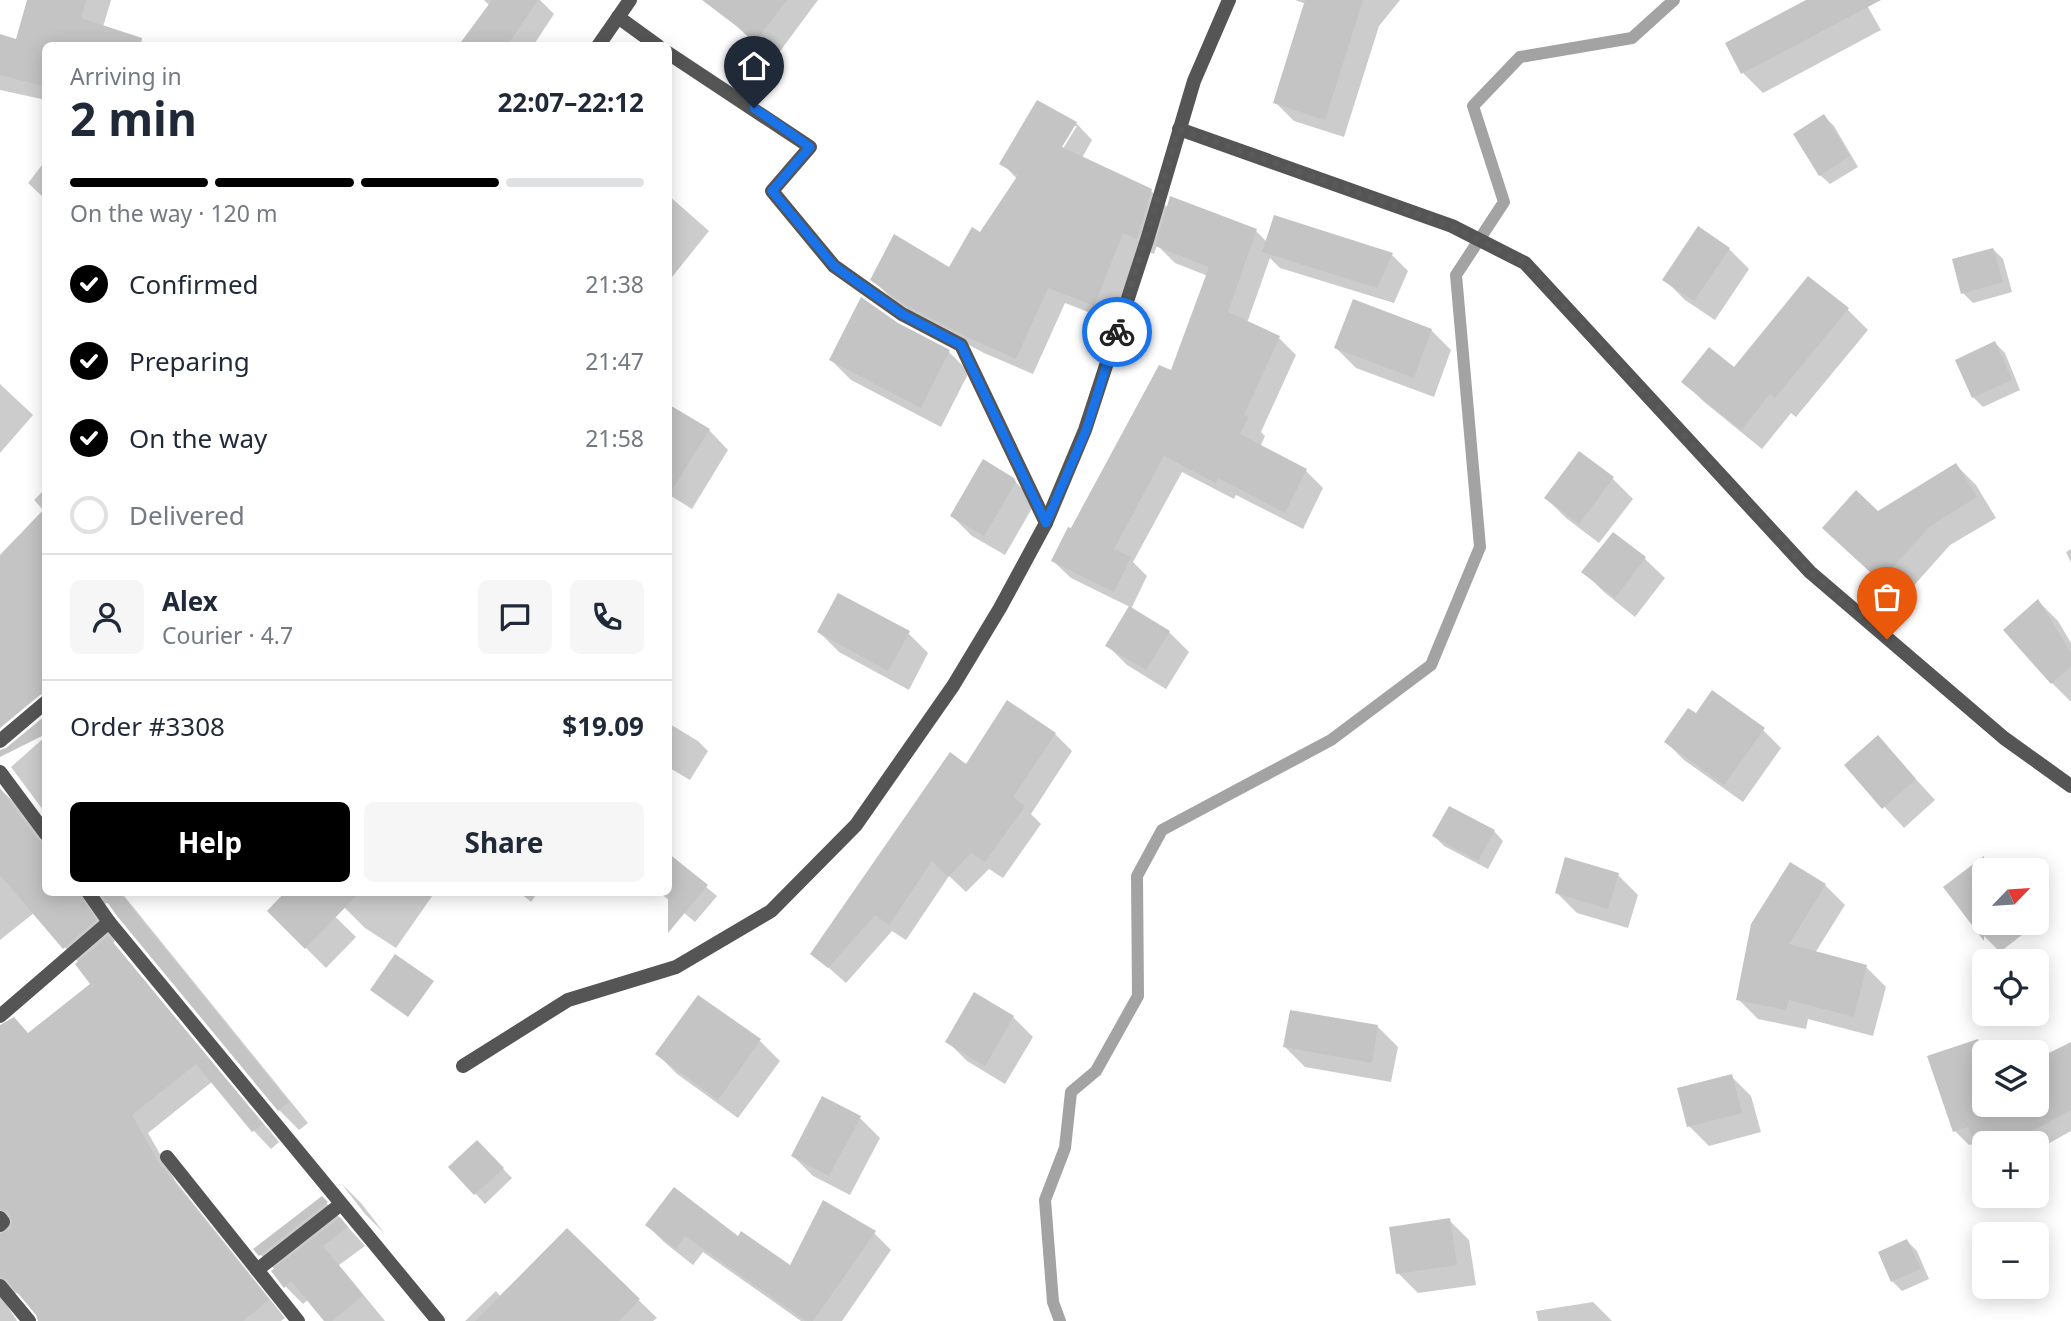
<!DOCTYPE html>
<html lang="en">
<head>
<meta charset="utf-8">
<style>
	:root { --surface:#fff; --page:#f6f6f7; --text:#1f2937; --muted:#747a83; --line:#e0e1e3; --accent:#000 }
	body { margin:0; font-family:"Noto Sans",sans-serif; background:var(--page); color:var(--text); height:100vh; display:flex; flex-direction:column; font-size:26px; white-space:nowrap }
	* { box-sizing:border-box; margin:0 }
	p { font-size:23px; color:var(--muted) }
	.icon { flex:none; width:38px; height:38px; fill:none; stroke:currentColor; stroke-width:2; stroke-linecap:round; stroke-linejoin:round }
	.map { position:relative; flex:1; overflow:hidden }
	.side { position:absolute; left:42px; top:42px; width:630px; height:854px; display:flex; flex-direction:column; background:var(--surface); border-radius:10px; box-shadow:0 4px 18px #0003 }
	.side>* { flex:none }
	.needle { width:46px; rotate:65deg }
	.buttons { position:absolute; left:1972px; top:858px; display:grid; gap:14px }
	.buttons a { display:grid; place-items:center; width:77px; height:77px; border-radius:10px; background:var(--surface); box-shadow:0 4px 18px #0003; font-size:35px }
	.pin { position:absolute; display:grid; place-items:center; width:60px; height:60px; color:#fff; margin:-72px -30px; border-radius:50% 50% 50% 0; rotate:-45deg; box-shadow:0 0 7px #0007 }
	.pin .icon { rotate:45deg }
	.courier { position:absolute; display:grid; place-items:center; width:70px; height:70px; margin:-35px; border:5px solid #1a73e8; border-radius:50%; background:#fff; color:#222; box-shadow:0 2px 9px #0007 }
	.headline em { font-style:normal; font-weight:700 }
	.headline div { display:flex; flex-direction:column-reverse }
	.headline { display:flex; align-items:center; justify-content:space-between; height:119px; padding:0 28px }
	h1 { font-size:46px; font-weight:700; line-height:52px }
	.bar { display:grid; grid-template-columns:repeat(4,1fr); gap:10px 7px; align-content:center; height:84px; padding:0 28px }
	.bar i { height:9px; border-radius:5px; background:var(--line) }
	.bar .active { background:var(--accent) }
	.bar p { grid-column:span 4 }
	.line { display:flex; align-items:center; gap:18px; padding:0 28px; border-top:2px solid var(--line) }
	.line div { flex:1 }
	.round { display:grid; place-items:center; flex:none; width:74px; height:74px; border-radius:10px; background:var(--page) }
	ol { padding:0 28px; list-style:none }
	li { display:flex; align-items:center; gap:21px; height:77px }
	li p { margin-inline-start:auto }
	li .icon { padding:7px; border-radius:50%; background:var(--accent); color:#fff; stroke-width:4 }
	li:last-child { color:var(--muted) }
	li i { width:38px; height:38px; border:4px solid var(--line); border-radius:50% }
	.action { display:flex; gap:14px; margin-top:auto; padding:14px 28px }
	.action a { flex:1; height:80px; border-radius:10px; background:var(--accent); color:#fff; font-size:28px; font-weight:700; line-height:80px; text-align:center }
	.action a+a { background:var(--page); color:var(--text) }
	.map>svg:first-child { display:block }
	.shadow { fill:#0003; fill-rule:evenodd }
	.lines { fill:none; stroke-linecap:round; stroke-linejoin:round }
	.stream { stroke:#a3a3a3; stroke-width:12 }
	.building { fill:#c4c4c4 }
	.service { stroke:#555; stroke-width:14 }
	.minor { stroke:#555; stroke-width:14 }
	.tertiary { stroke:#555; stroke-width:14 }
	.done { stroke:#595959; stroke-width:7; stroke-dasharray:0 12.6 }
	.route { stroke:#1a73e8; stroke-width:9 }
</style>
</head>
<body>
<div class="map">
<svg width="2071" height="1321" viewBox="0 0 2071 1321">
	<rect width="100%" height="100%" fill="#fff"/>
	<g class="shadow">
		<path d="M29,0H111L103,27L134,37L142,46H46V100L0,90V36L17,42Z"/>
		<path d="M484,0H540L554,14L533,46H460L490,6Z"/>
		<path d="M741,0H818L775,58L747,36L728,18Z"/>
		<path d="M1295,0H1400L1379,26L1344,137L1294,121L1275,102L1306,4Z"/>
		<path d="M1810,0H1864L1881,30L1763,93L1743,73Z"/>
		<path d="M1824,116L1834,126L1858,167L1830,184L1820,175Z"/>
		<path d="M1076,123L1092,140L1082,158L1151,191L1168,208L1256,231L1267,242L1392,255L1408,271L1394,303L1280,268L1270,258L1247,323L1279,338L1296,355L1261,432L1265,436L1260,447L1306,471L1323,488L1303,529L1236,495L1234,499L1182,472L1133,562L1147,576L1131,609L1169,632L1189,652L1166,689L1127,665L1107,645L1130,607L1071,578L1053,561L1172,372L1208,276L1175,263L1157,245L1154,254L1140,249L1111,321L1065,303L1033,374L984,353L926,322L889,296L872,279L950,269L981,234L1017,179L1002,163ZM1072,126H1077L1059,155L1056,153Z"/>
		<path d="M46,160V200L28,183Z"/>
		<path d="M668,195L709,231L668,282Z"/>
		<path d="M1729,249L1749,269L1715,320L1685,300L1665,280Z"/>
		<path d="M1993,249L2003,259L2012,292L1973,303L1963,293Z"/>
		<path d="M1808,278L1848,310L1868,330L1796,417L1791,413L1762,449L1703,401L1683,381L1734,369Z"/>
		<path d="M897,324L949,352L969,372L941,427L851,380L831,360Z"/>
		<path d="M1431,330L1451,350L1434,397L1356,368L1336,348Z"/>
		<path d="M1995,343L2005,353L2020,390L1983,407L1973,397Z"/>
		<path d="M0,384L33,415L0,453Z"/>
		<path d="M709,430L728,450L692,509L668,494Z"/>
		<path d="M1956,465L1976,485L1996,518L1950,545L1901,600L1844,548L1878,513Z"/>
		<path d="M1013,479L1035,503L1005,555L972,536L952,516Z"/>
		<path d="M1613,479L1633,499L1599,543L1566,518L1546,498Z"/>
		<path d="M46,488V682L0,728V558L44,511L34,500Z"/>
		<path d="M1614,534L1645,559L1665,578L1635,617L1604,592L1584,572Z"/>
		<path d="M2071,549V563L2066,552Z"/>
		<path d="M2038,601L2058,621L2071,643V702L2052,683Z"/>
		<path d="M819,632L908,633L928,653L909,690L839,652Z"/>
		<path d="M1696,716L1763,730L1781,748L1743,802L1684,760L1666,742Z"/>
		<path d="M668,723L698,741L708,751L690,780L668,767Z"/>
		<path d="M1055,734L1072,751L1031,814L1041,824L1003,878L989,869L966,892L949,876L906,940L892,931L846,983L813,954L966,766Z"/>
		<path d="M46,736V814L11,767Z"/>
		<path d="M1878,738L1935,800L1904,828L1847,766Z"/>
		<path d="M0,789L14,802L46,845V892H121L308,1123L299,1130L279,1110L109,903L102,904L98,915L115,941L113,943L279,1142L271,1149L254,1131L213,1081L148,1133L176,1182L285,1318L281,1321H40L38,1315L22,1295L17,1293L10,1296L7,1305L17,1321H0V1027L29,1034L93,984L79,963L34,913L0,940Z"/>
		<path d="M1494,831L1503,841L1488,869L1444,846L1434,836Z"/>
		<path d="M668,856L717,896L695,922L659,892H668Z"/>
		<path d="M1973,867L1984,878V922H2021L2027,931L2000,952L1980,932Z"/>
		<path d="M1618,875L1638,895L1628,928L1577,913L1557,893Z"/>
		<path d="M1825,885L1845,905L1815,953L1866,967L1886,987L1873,1036L1808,1019L1806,1029L1758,1019L1738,999Z"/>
		<path d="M310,892L356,937L326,968L269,911Z"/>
		<path d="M342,892H435L396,948L365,928L337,900Z"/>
		<path d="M519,892H538L531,902Z"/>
		<path d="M1013,1017L1033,1037L1005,1084L967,1061L947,1041Z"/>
		<path d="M1378,1027L1398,1047L1391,1082L1305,1067L1285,1047Z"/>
		<path d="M760,1041L780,1061L738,1118L677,1074L657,1054Z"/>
		<path d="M1978,1041L1988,1052H1984V1104H2037V1061L2071,1047V1131L2037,1150V1143H1984V1159L1977,1143L1969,1145L1955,1131Z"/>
		<path d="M1731,1076L1751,1096L1761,1132L1709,1146L1689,1126Z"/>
		<path d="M860,1118L880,1138L850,1195L813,1176L793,1156Z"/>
		<path d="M477,1142L512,1178L485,1204L451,1167Z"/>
		<path d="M341,1183L361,1203L385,1234L365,1214Z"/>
		<path d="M322,1198L365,1246L339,1265L385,1321H328L309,1299L303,1304L285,1286L275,1270L256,1250Z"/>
		<path d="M1449,1220L1469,1240L1476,1285L1418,1293L1398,1273Z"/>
		<path d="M647,1225L738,1238L791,1267L874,1233L891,1250L842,1321H801L703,1252L693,1265L664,1242Z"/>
		<path d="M567,1230L657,1318L653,1321H465L496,1291L501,1297Z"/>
		<path d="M1907,1241L1917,1251L1929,1279L1902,1291L1892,1281Z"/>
		<path d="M1593,1302L1612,1321H1538L1536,1311Z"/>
	</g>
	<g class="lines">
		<path class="stream" d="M1060,1321L1053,1302L1045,1200L1065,1148L1071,1092L1096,1071L1138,996L1137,876L1162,830L1331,740L1431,665L1480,547L1456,275L1504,202L1473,106L1520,57L1632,38L1674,0"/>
	</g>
	<g class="building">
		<path d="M27,0H86L81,18L142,38L141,46H46V87L0,75V34L16,39Z"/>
		<path d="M492,0H538L507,46H458Z"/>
		<path d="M702,0H787L756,41Z"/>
		<path d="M1305,0H1363L1325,120L1273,103Z"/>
		<path d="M1806,0H1881L1741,74L1725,43Z"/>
		<path d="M1037,100L1077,122L1062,147L1152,189L1137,239L1123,233L1094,306L1048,288L1016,359L965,336L907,306L870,280L894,234L949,267L972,227L980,232L1018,175L999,164Z"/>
		<path d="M1824,114L1850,156L1819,176L1793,134Z"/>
		<path d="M1170,196L1257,229L1228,312L1280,336L1244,415L1249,417L1240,434L1307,469L1285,513L1218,478L1216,483L1164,456L1114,549L1131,557L1114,592L1051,561L1068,527L1071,528L1159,365L1171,370L1209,267L1155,246Z"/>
		<path d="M1274,215L1393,253L1377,288L1262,252Z"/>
		<path d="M1698,226L1730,248L1694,301L1662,280Z"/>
		<path d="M1993,248L2003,282L1961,294L1952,259Z"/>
		<path d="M1808,276L1849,308L1775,398L1770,394L1741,430L1681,382L1709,347L1734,367Z"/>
		<path d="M861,297L898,323L950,350L921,408L829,360Z"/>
		<path d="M1353,299L1432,329L1414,378L1334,348Z"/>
		<path d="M1995,341L2012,380L1972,398L1955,360Z"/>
		<path d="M668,404L710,429L668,496Z"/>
		<path d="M1579,451L1614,477L1579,524L1544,498Z"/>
		<path d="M983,459L1014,478L1016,482L984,536L950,516Z"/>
		<path d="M1956,463L1977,497L1930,526L1880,581L1822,528L1856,490L1878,511Z"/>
		<path d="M46,507V693L40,695L0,728V555Z"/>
		<path d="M1613,532L1646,557L1615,598L1581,572Z"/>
		<path d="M838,593L910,631L888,671L817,632Z"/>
		<path d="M2038,599L2071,653V666L2051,684L2003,630Z"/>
		<path d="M1129,606L1170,631L1146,670L1105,646Z"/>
		<path d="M1712,690L1765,728L1724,785L1664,742L1688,708L1696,713Z"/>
		<path d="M1007,700L1056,733L1013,797L1025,806L985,862L971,853L948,877L932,861L889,925L875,915L828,968L810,954L950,752L966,764Z"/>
		<path d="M46,715V734L0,757V750L6,748Z"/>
		<path d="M1878,735L1916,779L1882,809L1844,765Z"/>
		<path d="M0,788L38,840L46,843V892H78L96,920L63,949L0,875Z"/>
		<path d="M1449,806L1495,830L1478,861L1432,836Z"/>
		<path d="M668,853L708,885L668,933Z"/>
		<path d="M1984,856V941L1943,887Z"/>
		<path d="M1565,857L1619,873L1608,909L1555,893Z"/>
		<path d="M1790,862L1826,884L1789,944L1867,965L1854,1017L1789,1000L1786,1010L1736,1000L1751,924Z"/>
		<path d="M100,892H119L289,1102L278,1111L117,916Z"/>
		<path d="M285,892H360L305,949L267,911Z"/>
		<path d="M108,936L263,1124L252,1132L196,1064L132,1115L159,1163L269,1300L243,1321H38L36,1315L7,1280L0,1277V1234L10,1229L13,1221L7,1212L0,1209V1025L14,1017L28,1033L90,984L75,964Z"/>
		<path d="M395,954L434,981L408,1017L370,990Z"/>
		<path d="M974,992L1014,1016L985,1066L945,1042Z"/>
		<path d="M698,995L761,1039L718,1100L655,1054Z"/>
		<path d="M1290,1010L1378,1025L1372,1063L1283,1047Z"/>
		<path d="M1978,1039L1984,1058V1104H2037V1059L2071,1042V1110L2010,1143H1975L1968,1127L1953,1132L1927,1056Z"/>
		<path d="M1732,1074L1742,1113L1687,1127L1677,1088Z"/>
		<path d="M822,1096L861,1116L829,1176L791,1156Z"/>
		<path d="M477,1140L504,1168L474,1195L448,1167Z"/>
		<path d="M674,1187L738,1236L741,1231L790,1265L823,1200L876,1231L813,1321H806L685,1236L676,1249L645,1225Z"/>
		<path d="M322,1196L328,1202L259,1256L253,1249Z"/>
		<path d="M340,1217L348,1227L323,1246L363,1295L332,1321H324L291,1281L284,1288L271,1271Z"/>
		<path d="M1450,1218L1457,1265L1396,1274L1389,1227Z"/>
		<path d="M567,1228L640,1299L619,1321H475Z"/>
		<path d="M1907,1239L1921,1269L1891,1282L1878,1252Z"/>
	</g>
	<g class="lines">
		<g class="service">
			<path d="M0,1016L109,922"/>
			<path d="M167,1157L298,1321"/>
			<path d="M0,1218L3,1222L0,1225"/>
			<path d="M257,1270L341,1204"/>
			<path d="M0,1286L29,1321"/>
		</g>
		<g class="minor">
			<path d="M618,17L658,46"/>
			<path d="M668,53L810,147L772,191L834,266L902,314L961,345L1046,523"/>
			<path d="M1179,129L1452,226L1525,263L1810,572L2004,738L2071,786"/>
			<path d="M0,772L46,834"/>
			<path d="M88,892L109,922L438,1321"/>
			<path d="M463,1066L568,1000L676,967L771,911L856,825L953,686L1000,608L1046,523L1085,430L1147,240L1194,81L1229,0"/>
		</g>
		<g class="tertiary">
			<path d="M598,46L630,0"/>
			<path d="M0,741L46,702"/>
		</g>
	</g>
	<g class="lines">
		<path class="done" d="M1117,332L1179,129L1452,226L1525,263L1810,572L1887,639"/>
		<path class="route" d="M754,108L810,147L772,191L834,266L902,314L961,345L1046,523L1086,430L1117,332"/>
	</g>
</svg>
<div class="buttons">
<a><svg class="needle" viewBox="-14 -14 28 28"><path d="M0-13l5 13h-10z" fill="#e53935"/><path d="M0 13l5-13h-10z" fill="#747a83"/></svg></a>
<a><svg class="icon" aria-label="locate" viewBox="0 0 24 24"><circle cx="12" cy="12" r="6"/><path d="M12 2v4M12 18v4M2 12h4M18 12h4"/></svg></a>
<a><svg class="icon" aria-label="layers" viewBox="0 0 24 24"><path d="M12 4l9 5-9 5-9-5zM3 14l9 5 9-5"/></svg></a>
<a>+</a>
<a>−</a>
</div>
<div class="pin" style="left:1887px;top:639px;background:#ea580c"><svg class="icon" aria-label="bag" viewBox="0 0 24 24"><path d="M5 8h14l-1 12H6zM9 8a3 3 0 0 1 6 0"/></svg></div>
<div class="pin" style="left:754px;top:108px;background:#1f2937"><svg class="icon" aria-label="home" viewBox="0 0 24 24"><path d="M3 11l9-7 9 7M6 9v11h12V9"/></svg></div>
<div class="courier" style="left:1117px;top:332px"><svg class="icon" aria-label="bike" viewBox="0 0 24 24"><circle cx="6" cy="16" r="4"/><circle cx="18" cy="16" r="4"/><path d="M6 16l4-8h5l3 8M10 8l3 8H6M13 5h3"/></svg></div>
<section class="side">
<div class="headline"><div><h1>2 min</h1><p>Arriving in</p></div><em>22:07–22:12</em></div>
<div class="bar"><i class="active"></i><i class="active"></i><i class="active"></i><i></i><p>On the way · 120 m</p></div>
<ol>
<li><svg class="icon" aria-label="check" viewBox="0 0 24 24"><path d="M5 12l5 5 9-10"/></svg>Confirmed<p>21:38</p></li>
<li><svg class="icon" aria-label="check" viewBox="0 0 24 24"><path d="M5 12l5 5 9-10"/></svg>Preparing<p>21:47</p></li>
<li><svg class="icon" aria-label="check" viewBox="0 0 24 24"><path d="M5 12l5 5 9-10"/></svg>On the way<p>21:58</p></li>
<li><i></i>Delivered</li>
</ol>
<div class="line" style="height:126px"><a class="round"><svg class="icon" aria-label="person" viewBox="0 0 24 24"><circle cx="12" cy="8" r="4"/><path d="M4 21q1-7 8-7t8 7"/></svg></a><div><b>Alex</b><p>Courier · 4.7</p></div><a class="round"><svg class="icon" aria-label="chat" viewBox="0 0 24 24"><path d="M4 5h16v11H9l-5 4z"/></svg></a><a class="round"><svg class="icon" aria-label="phone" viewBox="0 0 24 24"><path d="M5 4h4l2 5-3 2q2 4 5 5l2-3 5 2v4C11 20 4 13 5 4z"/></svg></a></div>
<div class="line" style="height:91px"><div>Order #3308</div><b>$19.09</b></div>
<div class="action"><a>Help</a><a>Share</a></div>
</section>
</div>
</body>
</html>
